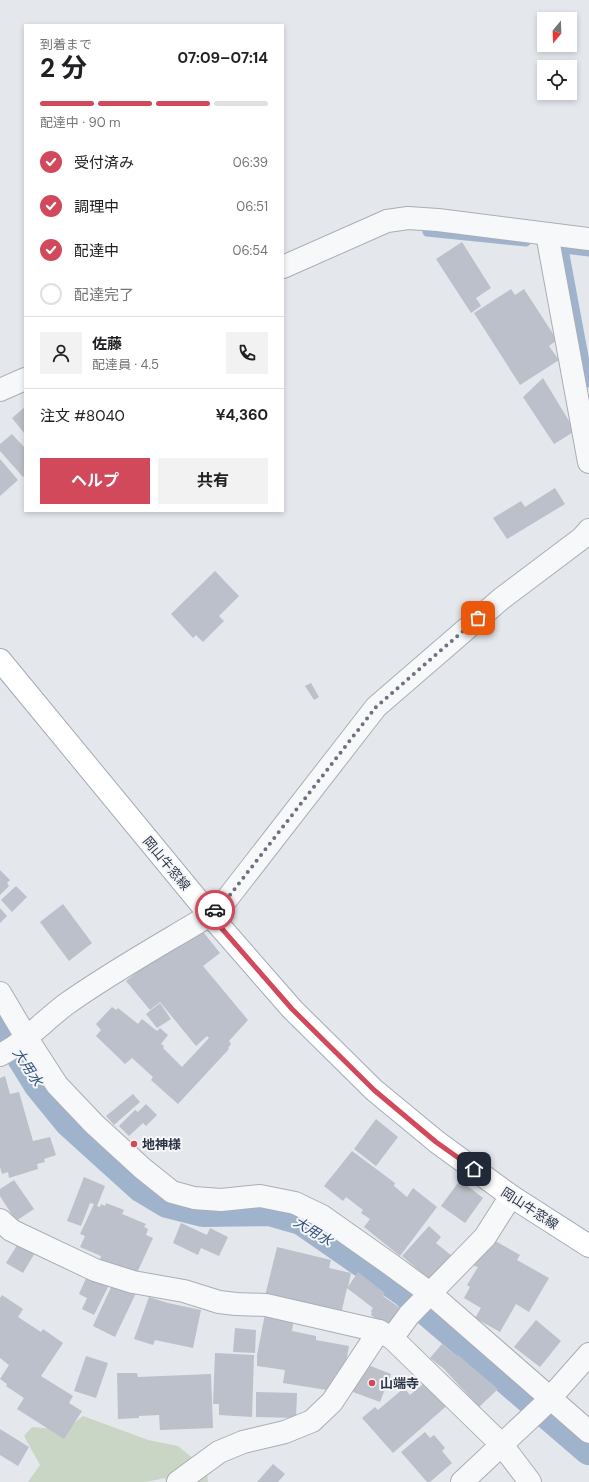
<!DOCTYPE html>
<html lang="ja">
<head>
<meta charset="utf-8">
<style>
	:root { --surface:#fff; --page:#f2f2f2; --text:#202124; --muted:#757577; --line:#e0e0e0; --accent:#d1495b }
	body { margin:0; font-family:"DM Sans","Noto Sans JP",sans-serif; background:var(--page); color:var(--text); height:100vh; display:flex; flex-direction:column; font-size:15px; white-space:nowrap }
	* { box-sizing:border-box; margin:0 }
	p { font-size:13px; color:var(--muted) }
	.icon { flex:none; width:22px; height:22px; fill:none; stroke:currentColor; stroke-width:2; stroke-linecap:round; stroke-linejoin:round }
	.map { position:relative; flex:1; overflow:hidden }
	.panel { position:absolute; left:24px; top:24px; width:260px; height:488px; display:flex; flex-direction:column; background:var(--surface); border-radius:0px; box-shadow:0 2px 6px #0003 }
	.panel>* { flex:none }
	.needle { width:26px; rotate:199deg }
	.buttons { position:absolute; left:537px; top:12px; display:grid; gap:8px }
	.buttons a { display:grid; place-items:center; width:40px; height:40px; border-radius:0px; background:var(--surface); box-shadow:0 2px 6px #0003; font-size:20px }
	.pin { position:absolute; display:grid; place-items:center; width:34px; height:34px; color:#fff; margin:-17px; border-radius:8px; box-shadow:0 2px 6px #0006 }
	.courier { position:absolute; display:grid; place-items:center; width:40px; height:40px; margin:-20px; border:3px solid #d1495b; border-radius:50%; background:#fff; color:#222; box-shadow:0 1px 5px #0007 }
	.headline em { font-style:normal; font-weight:700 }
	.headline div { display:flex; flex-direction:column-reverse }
	.headline { display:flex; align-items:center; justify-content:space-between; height:68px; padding:0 16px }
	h1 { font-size:26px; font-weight:700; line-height:30px }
	.bar { display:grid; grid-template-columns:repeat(4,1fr); gap:6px 4px; align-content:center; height:48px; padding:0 16px }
	.bar i { height:5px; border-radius:3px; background:var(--line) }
	.bar .selected { background:var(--accent) }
	.bar p { grid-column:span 4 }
	.line { display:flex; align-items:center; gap:10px; padding:0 16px; border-top:1px solid var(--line) }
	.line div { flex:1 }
	.round { display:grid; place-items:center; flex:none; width:42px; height:42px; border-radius:0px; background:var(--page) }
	ol { padding:0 16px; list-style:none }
	li { display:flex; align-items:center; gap:12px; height:44px }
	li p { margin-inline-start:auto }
	li .icon { padding:4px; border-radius:50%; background:var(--accent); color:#fff; stroke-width:4 }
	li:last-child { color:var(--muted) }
	li i { width:22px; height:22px; border:2px solid var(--line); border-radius:50% }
	.action { display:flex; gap:8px; margin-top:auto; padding:8px 16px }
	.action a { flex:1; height:46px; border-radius:0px; background:var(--accent); color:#fff; font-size:16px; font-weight:700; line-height:46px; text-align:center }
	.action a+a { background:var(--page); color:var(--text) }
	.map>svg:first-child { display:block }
	.green { fill:#c9d6c5 }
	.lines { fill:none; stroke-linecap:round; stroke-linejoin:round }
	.stream { stroke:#9fb4cc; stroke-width:9 }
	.canal { stroke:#9fb4cc; stroke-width:30 }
	.building { fill:#bbc0ca }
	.minor-casing { stroke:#a9aeb7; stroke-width:24 }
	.primary-casing { stroke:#a3abb8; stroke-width:24 }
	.minor { stroke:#f7f8fa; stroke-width:22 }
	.primary { stroke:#fff; stroke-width:22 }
	.done { stroke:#6c737f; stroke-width:4; stroke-dasharray:0 7.2 }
	.route { stroke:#d1495b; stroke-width:5 }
	.poi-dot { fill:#d1495b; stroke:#f4f6f9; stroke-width:1.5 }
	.labels { text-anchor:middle; stroke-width:4; stroke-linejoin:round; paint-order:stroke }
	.street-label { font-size:13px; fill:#2b3445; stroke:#f4f6f9 }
	.poi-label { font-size:13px; font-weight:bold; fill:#2b3445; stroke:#f4f6f9; text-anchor:start }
	.water-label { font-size:14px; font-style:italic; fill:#34527a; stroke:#f4f6f9 }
</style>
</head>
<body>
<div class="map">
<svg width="589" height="1482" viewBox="0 0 589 1482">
	<rect width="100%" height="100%" fill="#e4e7ec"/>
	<path class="green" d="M83,1416L148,1440L178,1446L207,1470L208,1482H166L165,1478L146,1482H28L40,1465L24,1436L32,1427L65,1430Z"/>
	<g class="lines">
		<g class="stream">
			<path d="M427,232L526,242"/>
			<path d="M589,252L564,249L589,383"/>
		</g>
		<path class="canal" d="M0,1022L38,1084L69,1122L142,1188L167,1203L203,1212L270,1211L301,1220L405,1292L589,1450"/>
	</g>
	<g class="building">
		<path d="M462,242L491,288L476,298L481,306L471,313L436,259Z"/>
		<path d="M511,289L515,295L524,289L557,340L549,346L559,360L520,385L474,313Z"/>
		<path d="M543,378L575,431L554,444L523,397Z"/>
		<path d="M25,407V434L12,418Z"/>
		<path d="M12,434L25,448V475L23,477L0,451V444Z"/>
		<path d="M0,459L18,480L0,496Z"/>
		<path d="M555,488L565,504L507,539L493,518L521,501L525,507Z"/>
		<path d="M215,571L239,596L219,616L224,621L203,642L196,635L193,638L171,614Z"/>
		<path d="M311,683L319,697L314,700L305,686Z"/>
		<path d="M0,870L10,880L7,883L9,886L0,895Z"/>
		<path d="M16,886L27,897L12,912L1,900Z"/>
		<path d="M63,904L92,943L69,961L40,922Z"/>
		<path d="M0,908L7,916L0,923Z"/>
		<path d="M200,928L220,953L203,966L248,1020L229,1041L231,1044L228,1048L229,1049L178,1104L151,1080L153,1077L132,1058L125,1064L96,1036L101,1030L96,1024L112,1007L116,1010L118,1008L138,1024L142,1019L157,1031L160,1028L168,1035L161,1044L164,1046L163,1048L182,1067L209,1038L207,1036L196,1046L160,1002L150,1010L126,981L180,937Z"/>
		<path d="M160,1003L171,1019L157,1028L146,1014Z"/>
		<path d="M5,1076L10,1094L19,1092L33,1141L50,1137L56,1155L44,1159L45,1162L37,1164L38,1169L9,1178L8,1172L2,1174L0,1167V1078Z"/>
		<path d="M133,1094L140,1102L114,1125L106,1116Z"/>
		<path d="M146,1104L157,1115L146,1126L143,1123L129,1136L119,1126L135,1110L138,1112Z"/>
		<path d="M376,1119L398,1137L376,1166L354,1149Z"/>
		<path d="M352,1151L395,1183L394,1186L407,1197L413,1188L437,1207L400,1256L364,1227L370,1219L361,1213L363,1210L346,1197L343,1201L324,1186Z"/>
		<path d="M84,1177L105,1186L97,1206L100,1207L101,1204L105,1206L106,1203L124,1210L122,1214L146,1224L144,1227L148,1229L146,1235L153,1238L136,1275L100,1259L101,1256L80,1247L85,1236L80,1234L94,1204L90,1203L81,1226L67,1221Z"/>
		<path d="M14,1180L34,1209L16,1221L0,1196V1189Z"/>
		<path d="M460,1180L483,1198L465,1223L441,1206Z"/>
		<path d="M181,1223L207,1235L210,1228L228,1237L219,1256L201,1248L198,1255L173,1243Z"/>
		<path d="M429,1226L441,1237L436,1243L452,1256L430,1280L402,1256Z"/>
		<path d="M490,1238L520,1255L517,1260L549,1278L529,1312L516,1304L500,1332L475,1318L481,1308L464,1298L470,1287L467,1285L478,1267L474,1266Z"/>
		<path d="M19,1242L36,1251L23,1273L6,1263Z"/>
		<path d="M277,1247L331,1260L329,1268L351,1273L348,1287L358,1272L385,1293L383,1296L400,1308L387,1327L371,1315L372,1313L371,1311L373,1308L347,1288L341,1314L265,1296Z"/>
		<path d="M88,1274L109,1285L94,1315L82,1309L87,1298L79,1294Z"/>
		<path d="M113,1283L136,1293L115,1337L93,1326Z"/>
		<path d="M2,1295L23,1309L18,1317L41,1332L43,1329L63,1343L41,1376L73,1396L69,1403L82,1411L64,1439L17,1409L24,1398L6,1386L7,1384L0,1379L9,1365L0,1358V1298Z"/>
		<path d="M149,1297L168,1303L201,1310L193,1348L155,1340L153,1345L134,1339Z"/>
		<path d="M265,1314L294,1318L292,1331L316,1336V1340L349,1346L344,1372L341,1375H335L333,1391L283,1383L285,1370L257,1366V1355Z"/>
		<path d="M536,1320L561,1341L540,1367L514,1347Z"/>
		<path d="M235,1328L256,1330L255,1353L233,1352Z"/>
		<path d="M442,1344L456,1356L458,1355L498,1389L479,1407L444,1369L430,1358Z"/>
		<path d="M215,1353L254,1355L252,1417L219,1415V1404H213Z"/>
		<path d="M86,1356L108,1363L96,1398L74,1391Z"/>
		<path d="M363,1363L391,1374L380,1402L353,1392Z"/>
		<path d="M117,1373H137L138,1377L211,1374L213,1428L160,1430L159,1415L139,1416V1418L118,1419Z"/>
		<path d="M430,1378L451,1402L393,1453L362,1418L375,1407L378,1410L404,1388L410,1395Z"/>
		<path d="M256,1392L297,1393L296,1418L256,1417Z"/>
		<path d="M0,1429L29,1447L18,1466L0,1455Z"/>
		<path d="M425,1432L430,1438L434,1435L445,1448L442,1451L452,1463L430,1482H427L401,1452Z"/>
		<path d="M273,1464L285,1474L278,1482H257Z"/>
	</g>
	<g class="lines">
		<defs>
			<g id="minor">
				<path d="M547,234L589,462"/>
				<path d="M283,267L387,221L408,218L438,220L589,239"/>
				<path d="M0,390L25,379"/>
				<path d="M0,993L26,1037L57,1085L94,1124L142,1168L172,1192L194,1198L221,1200L260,1196L295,1203L322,1216L390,1264L431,1294L589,1432"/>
				<path d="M0,1055C24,1043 44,1021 65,1005C111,972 162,944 210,915L223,904L376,707L501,599L582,538L589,530"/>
				<path d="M0,1220L11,1230L21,1235L95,1270L133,1282L184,1291L219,1302L236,1304L266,1305L379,1331"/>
				<path d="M392,1338L502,1445L530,1482"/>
				<path d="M178,1482L219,1452L243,1442L285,1432L312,1421L332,1402L379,1331L392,1338L409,1315L485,1237L511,1196"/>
				<path d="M462,1482L544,1405L589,1354"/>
			</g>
			<path id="primary" d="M0,660L210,915L292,1009L374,1090L437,1142L511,1196L589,1246"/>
		</defs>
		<use href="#minor" class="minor-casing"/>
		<use href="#primary" class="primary-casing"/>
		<use href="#minor" class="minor"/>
		<use href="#primary" class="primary"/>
	</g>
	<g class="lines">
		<path class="done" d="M215,910L223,904L376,707L478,618"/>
		<path class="route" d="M215,910L210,915L292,1009L374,1090L436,1142L474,1169"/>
	</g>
	<g class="poi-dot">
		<circle cx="134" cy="1144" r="4"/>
		<circle cx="372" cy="1383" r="4"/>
	</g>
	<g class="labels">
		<g class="street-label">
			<text transform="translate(167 863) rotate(50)" y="5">岡山牛窓線</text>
			<text transform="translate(530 1208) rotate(33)" y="5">岡山牛窓線</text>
		</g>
		<g class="poi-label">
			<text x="142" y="1149">地神様</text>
			<text x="380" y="1388">山端寺</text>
		</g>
		<g class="water-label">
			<text transform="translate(28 1067) rotate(57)" y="5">大用水</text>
			<text transform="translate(313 1231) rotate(31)" y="5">大用水</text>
		</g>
	</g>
</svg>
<div class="buttons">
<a><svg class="needle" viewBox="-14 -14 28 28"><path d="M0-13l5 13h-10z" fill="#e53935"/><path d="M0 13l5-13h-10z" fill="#757577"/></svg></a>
<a><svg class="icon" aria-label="locate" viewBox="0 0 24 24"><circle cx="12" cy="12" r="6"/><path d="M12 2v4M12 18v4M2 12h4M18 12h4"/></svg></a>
</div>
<div class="pin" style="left:478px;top:618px;background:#ea580c"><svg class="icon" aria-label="bag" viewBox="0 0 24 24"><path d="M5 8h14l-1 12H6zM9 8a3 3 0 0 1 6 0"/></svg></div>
<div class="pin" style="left:474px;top:1169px;background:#1f2937"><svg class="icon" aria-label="home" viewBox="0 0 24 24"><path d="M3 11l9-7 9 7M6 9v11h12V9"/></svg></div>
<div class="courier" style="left:215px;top:910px"><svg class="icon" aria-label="car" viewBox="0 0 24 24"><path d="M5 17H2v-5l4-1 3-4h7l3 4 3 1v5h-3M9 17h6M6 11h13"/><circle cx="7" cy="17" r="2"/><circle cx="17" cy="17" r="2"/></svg></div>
<section class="panel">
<div class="headline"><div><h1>2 分</h1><p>到着まで</p></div><em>07:09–07:14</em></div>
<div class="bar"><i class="selected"></i><i class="selected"></i><i class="selected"></i><i></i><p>配達中 · 90 m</p></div>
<ol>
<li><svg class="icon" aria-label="check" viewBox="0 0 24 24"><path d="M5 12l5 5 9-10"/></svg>受付済み<p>06:39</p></li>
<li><svg class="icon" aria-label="check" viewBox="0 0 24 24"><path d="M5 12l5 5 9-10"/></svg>調理中<p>06:51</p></li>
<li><svg class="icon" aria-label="check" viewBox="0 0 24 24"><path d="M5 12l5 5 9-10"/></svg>配達中<p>06:54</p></li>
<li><i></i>配達完了</li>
</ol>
<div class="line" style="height:72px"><a class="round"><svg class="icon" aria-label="person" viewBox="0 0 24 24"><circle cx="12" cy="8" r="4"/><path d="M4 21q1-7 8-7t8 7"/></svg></a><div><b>佐藤</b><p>配達員 · 4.5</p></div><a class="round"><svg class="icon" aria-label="phone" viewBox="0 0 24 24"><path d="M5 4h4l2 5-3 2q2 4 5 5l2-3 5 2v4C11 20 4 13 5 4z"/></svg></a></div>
<div class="line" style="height:52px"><div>注文 #8040</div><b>¥4,360</b></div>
<div class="action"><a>ヘルプ</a><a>共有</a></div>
</section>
</div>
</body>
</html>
